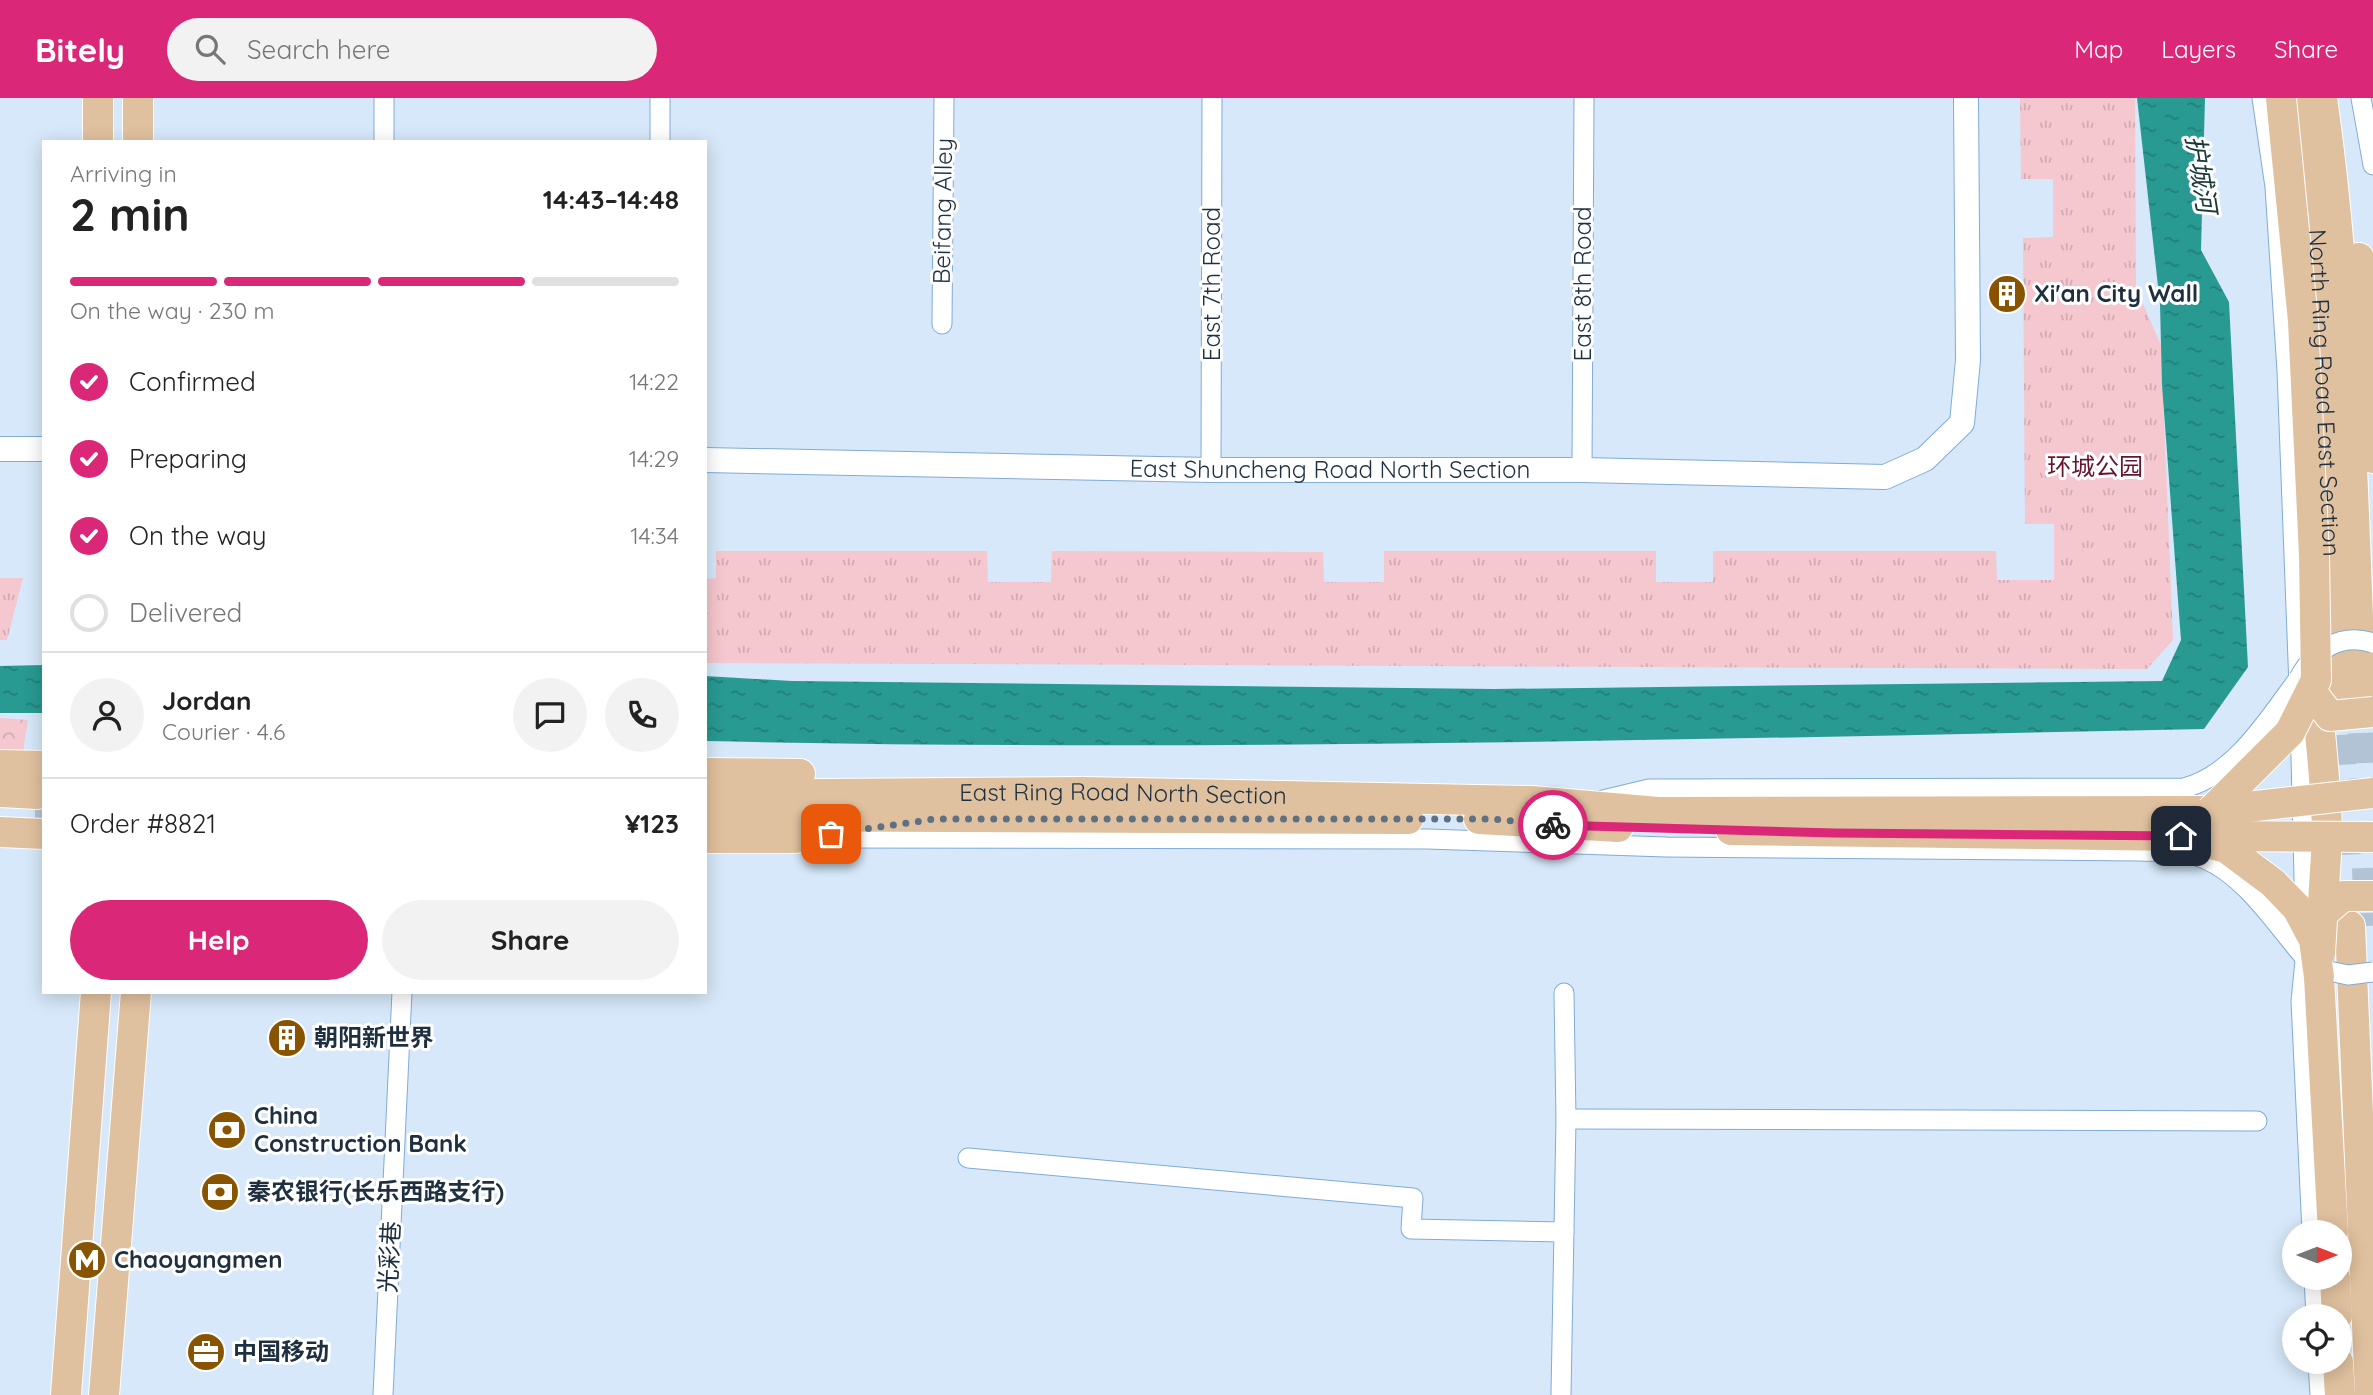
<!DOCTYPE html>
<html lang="en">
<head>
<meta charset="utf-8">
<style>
	:root { --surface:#fff; --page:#f2f2f2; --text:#222; --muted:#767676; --line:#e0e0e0; --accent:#db2777 }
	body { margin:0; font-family:Quicksand,"Noto Sans SC",sans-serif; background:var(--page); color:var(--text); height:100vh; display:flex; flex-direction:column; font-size:26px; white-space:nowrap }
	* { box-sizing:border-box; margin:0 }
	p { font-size:23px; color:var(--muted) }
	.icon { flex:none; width:38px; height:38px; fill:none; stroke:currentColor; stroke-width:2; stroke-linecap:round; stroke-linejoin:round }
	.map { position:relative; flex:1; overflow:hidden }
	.drawer { position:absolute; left:42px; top:42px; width:665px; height:854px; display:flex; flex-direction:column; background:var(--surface); border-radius:0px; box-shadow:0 4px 18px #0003 }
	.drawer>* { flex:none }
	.needle { width:46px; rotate:90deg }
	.controls { position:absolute; left:2282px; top:1122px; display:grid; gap:14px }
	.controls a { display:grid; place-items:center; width:70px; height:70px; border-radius:50%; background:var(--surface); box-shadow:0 4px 18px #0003; font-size:35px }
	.pin { position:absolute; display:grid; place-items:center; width:60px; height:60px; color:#fff; margin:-30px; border-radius:14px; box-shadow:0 4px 10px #0006 }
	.courier { position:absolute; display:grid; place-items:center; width:70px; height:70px; margin:-35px; border:5px solid #db2777; border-radius:50%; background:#fff; color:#222; box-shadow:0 2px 9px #0007 }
	.head em { font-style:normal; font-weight:700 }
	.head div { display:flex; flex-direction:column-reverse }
	.head { display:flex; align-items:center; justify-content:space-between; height:119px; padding:0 28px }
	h1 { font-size:46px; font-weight:700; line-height:52px }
	.bar { display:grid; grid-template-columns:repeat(4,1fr); gap:10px 7px; align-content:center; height:84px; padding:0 28px }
	.bar i { height:9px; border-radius:5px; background:var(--line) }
	.bar .on { background:var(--accent) }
	.bar p { grid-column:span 4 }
	.line { display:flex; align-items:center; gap:18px; padding:0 28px; border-top:2px solid var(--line) }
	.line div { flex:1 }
	.round { display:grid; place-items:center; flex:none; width:74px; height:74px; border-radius:37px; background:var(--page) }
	ol { padding:0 28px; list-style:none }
	li { display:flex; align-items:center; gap:21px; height:77px }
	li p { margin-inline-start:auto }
	li .icon { padding:7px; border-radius:50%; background:var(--accent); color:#fff; stroke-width:4 }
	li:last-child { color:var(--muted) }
	li i { width:38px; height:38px; border:4px solid var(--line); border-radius:50% }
	.action { display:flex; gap:14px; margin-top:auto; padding:14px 28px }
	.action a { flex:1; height:80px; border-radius:42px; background:var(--accent); color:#fff; font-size:28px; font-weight:700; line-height:80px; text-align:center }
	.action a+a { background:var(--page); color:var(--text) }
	header { display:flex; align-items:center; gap:42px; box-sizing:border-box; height:98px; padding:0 35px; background:var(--accent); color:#fff }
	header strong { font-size:33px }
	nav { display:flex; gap:38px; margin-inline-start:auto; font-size:24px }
	.search { width:490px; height:63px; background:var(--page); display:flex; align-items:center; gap:18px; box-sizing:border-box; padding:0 24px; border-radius:38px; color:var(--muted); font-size:26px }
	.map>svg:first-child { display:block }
	.forest { fill:url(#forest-crowns) }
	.park { fill:url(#park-tufts) }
	.water { fill:url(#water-ripples) }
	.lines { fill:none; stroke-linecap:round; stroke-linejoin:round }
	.primary-tunnel { stroke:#b1c3d4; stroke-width:30; stroke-dasharray:30 15; stroke-linecap:butt }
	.minor-casing { stroke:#81acd5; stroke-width:21 }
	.tertiary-casing { stroke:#81acd5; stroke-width:26 }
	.primary-casing { stroke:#fff; stroke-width:32 }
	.minor { stroke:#fff; stroke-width:19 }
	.tertiary { stroke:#fff; stroke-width:24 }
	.primary { stroke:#e0c19f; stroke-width:30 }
	.minor-bridge-casing { stroke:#81acd5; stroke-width:21; stroke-linecap:butt }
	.primary-bridge-casing { stroke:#fff; stroke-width:32; stroke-linecap:butt }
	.minor-bridge { stroke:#fff; stroke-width:19 }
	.primary-bridge { stroke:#e0c19f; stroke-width:30 }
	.done { stroke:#5e7081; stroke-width:7; stroke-dasharray:0 12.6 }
	.route { stroke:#db2777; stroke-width:9 }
	.labels { text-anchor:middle; stroke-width:6; stroke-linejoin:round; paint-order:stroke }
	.street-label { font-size:24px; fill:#1e3040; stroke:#fff }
	.poi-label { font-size:24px; font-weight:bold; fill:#1e3040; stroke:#fff; text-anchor:start }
	.park-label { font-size:24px; fill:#67142d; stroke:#fff }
	.water-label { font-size:26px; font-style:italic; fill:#1b3b38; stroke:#fff }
</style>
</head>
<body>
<header>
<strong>Bitely</strong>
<div class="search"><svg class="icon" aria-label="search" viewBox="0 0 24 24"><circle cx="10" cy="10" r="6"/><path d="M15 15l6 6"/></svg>Search here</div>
<nav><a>Map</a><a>Layers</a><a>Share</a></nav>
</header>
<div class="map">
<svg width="2373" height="1297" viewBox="0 0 2373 1297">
	<defs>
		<pattern id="forest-crowns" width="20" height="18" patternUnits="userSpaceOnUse" patternTransform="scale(1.75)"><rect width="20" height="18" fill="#f5c7ce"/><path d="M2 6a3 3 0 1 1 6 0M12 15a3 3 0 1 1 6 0" fill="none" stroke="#d2abb2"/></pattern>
		<pattern id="park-tufts" width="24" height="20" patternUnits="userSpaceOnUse" patternTransform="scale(1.75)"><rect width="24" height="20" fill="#f5c7ce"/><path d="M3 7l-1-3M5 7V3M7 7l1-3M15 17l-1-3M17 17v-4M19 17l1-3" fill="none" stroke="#d2abb2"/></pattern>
		<pattern id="water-ripples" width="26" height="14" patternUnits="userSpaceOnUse" patternTransform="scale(1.75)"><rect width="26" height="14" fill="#289a92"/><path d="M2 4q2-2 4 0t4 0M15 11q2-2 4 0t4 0" fill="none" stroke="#227e79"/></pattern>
	</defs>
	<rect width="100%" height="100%" fill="#d6e8f9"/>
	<path class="forest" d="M0,620L28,622L23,653H0Z"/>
	<g class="park">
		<path d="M2020,0H2135L2136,190L2161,247L2173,542L2147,571L705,565V481L716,480V453H987L988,484H1051L1052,453L1323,454L1324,484H1384V453H1656V484H1713V453H1996L1997,482H2054V426H2025L2023,140L2053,139V81H2021Z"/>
		<path d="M0,480H23L7,542H0Z"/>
	</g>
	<g class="water">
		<path d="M2137,0H2205L2201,152L2229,204L2248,569L2204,631C1705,641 1205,654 705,643V578L792,583L1494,591L2162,583L2181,542L2162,287L2160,206Z"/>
		<path d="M44,567V615H0V568Z"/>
	</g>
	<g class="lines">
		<g class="primary-tunnel">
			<path d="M2361,590L2369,828"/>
			<path d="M2337,592L2346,763"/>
			<path d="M35,716H44"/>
		</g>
		<defs>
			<g id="minor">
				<path d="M384,0V44"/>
				<path d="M2262,0L2275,89L2287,273L2299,589"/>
				<path d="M2361,0L2373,67"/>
				<path d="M660,44V0"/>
				<path d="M942,226L944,0"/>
				<path d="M1211,372L1212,0"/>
				<path d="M1582,372L1584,0"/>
				<path d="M2300,619L2305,820"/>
				<path d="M1603,702L1649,691L2184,690C2235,677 2269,620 2299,580"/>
				<path d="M804,740L1427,741L1666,749L2139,753C2160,754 2185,752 2205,761C2247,779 2277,828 2306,861L2322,871"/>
				<path d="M2306,853L2301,903L2312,1134"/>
				<path d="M1566,1021L2257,1023"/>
				<path d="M968,1060L1413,1100L1411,1131L1564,1134"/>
				<path d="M2314,1180L2316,1218"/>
				<path d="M2318,1264L2320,1297"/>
				<path d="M383,1297L402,894"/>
				<path d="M1561,1297L1566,1021L1564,895"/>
			</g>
			<g id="tertiary">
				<path d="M0,351H44"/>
				<path id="s1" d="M705,362L1211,372H1582L1885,379L1925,361L1962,325L1968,262L1966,0"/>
			</g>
			<g id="primary">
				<path d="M98,0V44"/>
				<path d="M138,0V44"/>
				<path id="s2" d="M2300,0L2317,130L2337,592"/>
				<path d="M2322,0C2350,195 2352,394 2361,590"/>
				<path d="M2359,160L2369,255L2373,360"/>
				<path d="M2316,586C2319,637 2327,688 2327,740"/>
				<path d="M0,667L44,668"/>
				<path d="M705,675L800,676"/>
				<path d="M0,694L37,696"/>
				<path id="s3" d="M705,697L1083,694L1532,703L1658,714L2211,713"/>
				<path d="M705,718L1408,721"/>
				<path d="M1479,721L1618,729"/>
				<path d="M1731,732L2181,738"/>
				<path d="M0,734L44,736"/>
				<path d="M705,740H796"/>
				<path d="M2350,828L2370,1297"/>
				<path d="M2319,879L2333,1134"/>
				<path d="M2335,1180L2337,1218"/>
				<path d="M2338,1264L2340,1297"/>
				<path d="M66,1297L96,894"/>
				<path d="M104,1297L136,894"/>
			</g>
		</defs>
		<use href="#minor" class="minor-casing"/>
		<use href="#tertiary" class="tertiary-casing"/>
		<use href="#primary" class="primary-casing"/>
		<use href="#minor" class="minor"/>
		<use href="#tertiary" class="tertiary"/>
		<use href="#primary" class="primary"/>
		<defs>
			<g id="minor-bridge">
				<path d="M2299,580C2314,552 2341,534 2373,545"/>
				<path d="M2324,872L2348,877L2373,874"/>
			</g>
			<g id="primary-bridge">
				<path d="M2317,601L2330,618L2373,614"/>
				<path d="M2211,713L2290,634L2316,582L2314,457L2303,223L2281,0"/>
				<path d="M2211,713L2373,695"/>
				<path d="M2181,738L2226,750L2273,785L2297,810L2314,842L2319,879"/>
				<path d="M2206,738L2373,739"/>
				<path d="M2322,816L2343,798H2373"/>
				<path d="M2320,855L2327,740"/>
			</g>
		</defs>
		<use href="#minor-bridge" class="minor-bridge-casing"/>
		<use href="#primary-bridge" class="primary-bridge-casing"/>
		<use href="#minor-bridge" class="minor-bridge"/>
		<use href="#primary-bridge" class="primary-bridge"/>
	</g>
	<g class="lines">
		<path class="done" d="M831,736L935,721H1493L1553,727"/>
		<path class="route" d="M1553,727L1835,735L2181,738"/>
	</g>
	<defs>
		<symbol id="building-disc" viewBox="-11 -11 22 22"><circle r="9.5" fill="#895402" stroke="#fff"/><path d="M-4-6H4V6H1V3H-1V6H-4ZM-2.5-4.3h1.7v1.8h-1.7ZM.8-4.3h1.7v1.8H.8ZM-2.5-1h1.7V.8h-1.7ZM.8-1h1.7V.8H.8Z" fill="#fff"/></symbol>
		<symbol id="bank-disc" viewBox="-11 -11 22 22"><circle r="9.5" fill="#895402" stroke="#fff"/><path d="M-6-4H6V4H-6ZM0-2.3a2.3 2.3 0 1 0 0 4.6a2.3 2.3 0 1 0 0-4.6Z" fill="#fff"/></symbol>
		<symbol id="metro-disc" viewBox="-11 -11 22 22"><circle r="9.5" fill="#895402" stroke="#fff"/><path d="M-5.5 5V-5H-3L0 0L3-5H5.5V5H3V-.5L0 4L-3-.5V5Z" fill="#fff"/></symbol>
		<symbol id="office-disc" viewBox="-11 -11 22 22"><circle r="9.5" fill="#895402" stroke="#fff"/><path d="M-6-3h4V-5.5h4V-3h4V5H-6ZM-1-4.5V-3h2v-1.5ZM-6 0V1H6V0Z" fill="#fff"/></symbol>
	</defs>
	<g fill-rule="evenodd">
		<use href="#building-disc" x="1985" y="174" width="44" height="44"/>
		<use href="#building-disc" x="265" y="918" width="44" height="44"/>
		<use href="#bank-disc" x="205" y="1010" width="44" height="44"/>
		<use href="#bank-disc" x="198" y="1072" width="44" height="44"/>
		<use href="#metro-disc" x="65" y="1140" width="44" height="44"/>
		<use href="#office-disc" x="184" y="1232" width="44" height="44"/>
	</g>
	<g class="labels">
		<g class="street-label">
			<text transform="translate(943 113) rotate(-89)" y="8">Beifang Alley</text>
			<text transform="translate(1212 186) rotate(-90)" y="8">East 7th Road</text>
			<text transform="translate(1583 186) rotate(-90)" y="8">East 8th Road</text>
			<text dy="8" stroke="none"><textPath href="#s2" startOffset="296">North Ring Road East Section</textPath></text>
			<text dy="8" stroke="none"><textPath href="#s1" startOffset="625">East Shuncheng Road North Section</textPath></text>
			<text dy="8" stroke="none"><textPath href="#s3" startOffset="418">East Ring Road North Section</textPath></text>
			<text transform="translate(390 1159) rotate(-87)" y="8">光彩巷</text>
		</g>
		<g class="poi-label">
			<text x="2034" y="204">Xi'an City Wall</text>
			<text x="314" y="948">朝阳新世界</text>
			<text x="254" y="1026">China<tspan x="254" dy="28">Construction Bank</tspan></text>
			<text x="247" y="1102">秦农银行(长乐西路支行)</text>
			<text x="114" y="1170">Chaoyangmen</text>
			<text x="233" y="1262">中国移动</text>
		</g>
		<g class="park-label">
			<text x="2095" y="377">环城公园</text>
		</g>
		<g class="water-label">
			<text transform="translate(2201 76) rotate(81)" y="9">护城河</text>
		</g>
	</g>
</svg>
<div class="controls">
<a><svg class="needle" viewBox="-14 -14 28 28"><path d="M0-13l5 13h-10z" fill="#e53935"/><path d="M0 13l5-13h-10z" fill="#767676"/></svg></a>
<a><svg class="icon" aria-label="locate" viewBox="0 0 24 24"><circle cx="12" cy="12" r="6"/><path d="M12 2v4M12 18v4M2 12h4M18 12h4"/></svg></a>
</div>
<div class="pin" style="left:831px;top:736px;background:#ea580c"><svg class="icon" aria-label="bag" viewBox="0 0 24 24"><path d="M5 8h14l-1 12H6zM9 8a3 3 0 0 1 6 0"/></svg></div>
<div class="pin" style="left:2181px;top:738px;background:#1f2937"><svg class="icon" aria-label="home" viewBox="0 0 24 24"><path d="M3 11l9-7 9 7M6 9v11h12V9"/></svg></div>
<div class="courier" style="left:1553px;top:727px"><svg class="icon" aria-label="bike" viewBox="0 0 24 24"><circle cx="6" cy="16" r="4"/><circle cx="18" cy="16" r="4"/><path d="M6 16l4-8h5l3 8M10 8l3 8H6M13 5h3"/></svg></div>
<section class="drawer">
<div class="head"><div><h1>2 min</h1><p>Arriving in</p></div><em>14:43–14:48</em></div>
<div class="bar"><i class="on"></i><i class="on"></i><i class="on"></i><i></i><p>On the way · 230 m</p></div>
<ol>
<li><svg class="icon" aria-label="check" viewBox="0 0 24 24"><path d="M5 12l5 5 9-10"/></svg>Confirmed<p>14:22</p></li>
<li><svg class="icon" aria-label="check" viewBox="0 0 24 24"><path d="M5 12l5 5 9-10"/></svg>Preparing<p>14:29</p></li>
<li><svg class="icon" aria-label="check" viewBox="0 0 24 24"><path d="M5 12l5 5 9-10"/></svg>On the way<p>14:34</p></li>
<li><i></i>Delivered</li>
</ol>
<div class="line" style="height:126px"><a class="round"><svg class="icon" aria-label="person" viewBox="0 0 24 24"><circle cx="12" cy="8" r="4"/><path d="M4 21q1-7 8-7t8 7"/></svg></a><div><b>Jordan</b><p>Courier · 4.6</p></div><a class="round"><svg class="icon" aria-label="chat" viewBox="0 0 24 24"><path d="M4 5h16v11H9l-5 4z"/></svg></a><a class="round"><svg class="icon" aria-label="phone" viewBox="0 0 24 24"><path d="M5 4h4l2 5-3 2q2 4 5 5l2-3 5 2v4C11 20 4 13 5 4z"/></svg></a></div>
<div class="line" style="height:91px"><div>Order #8821</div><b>¥123</b></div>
<div class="action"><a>Help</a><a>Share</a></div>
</section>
</div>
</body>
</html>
